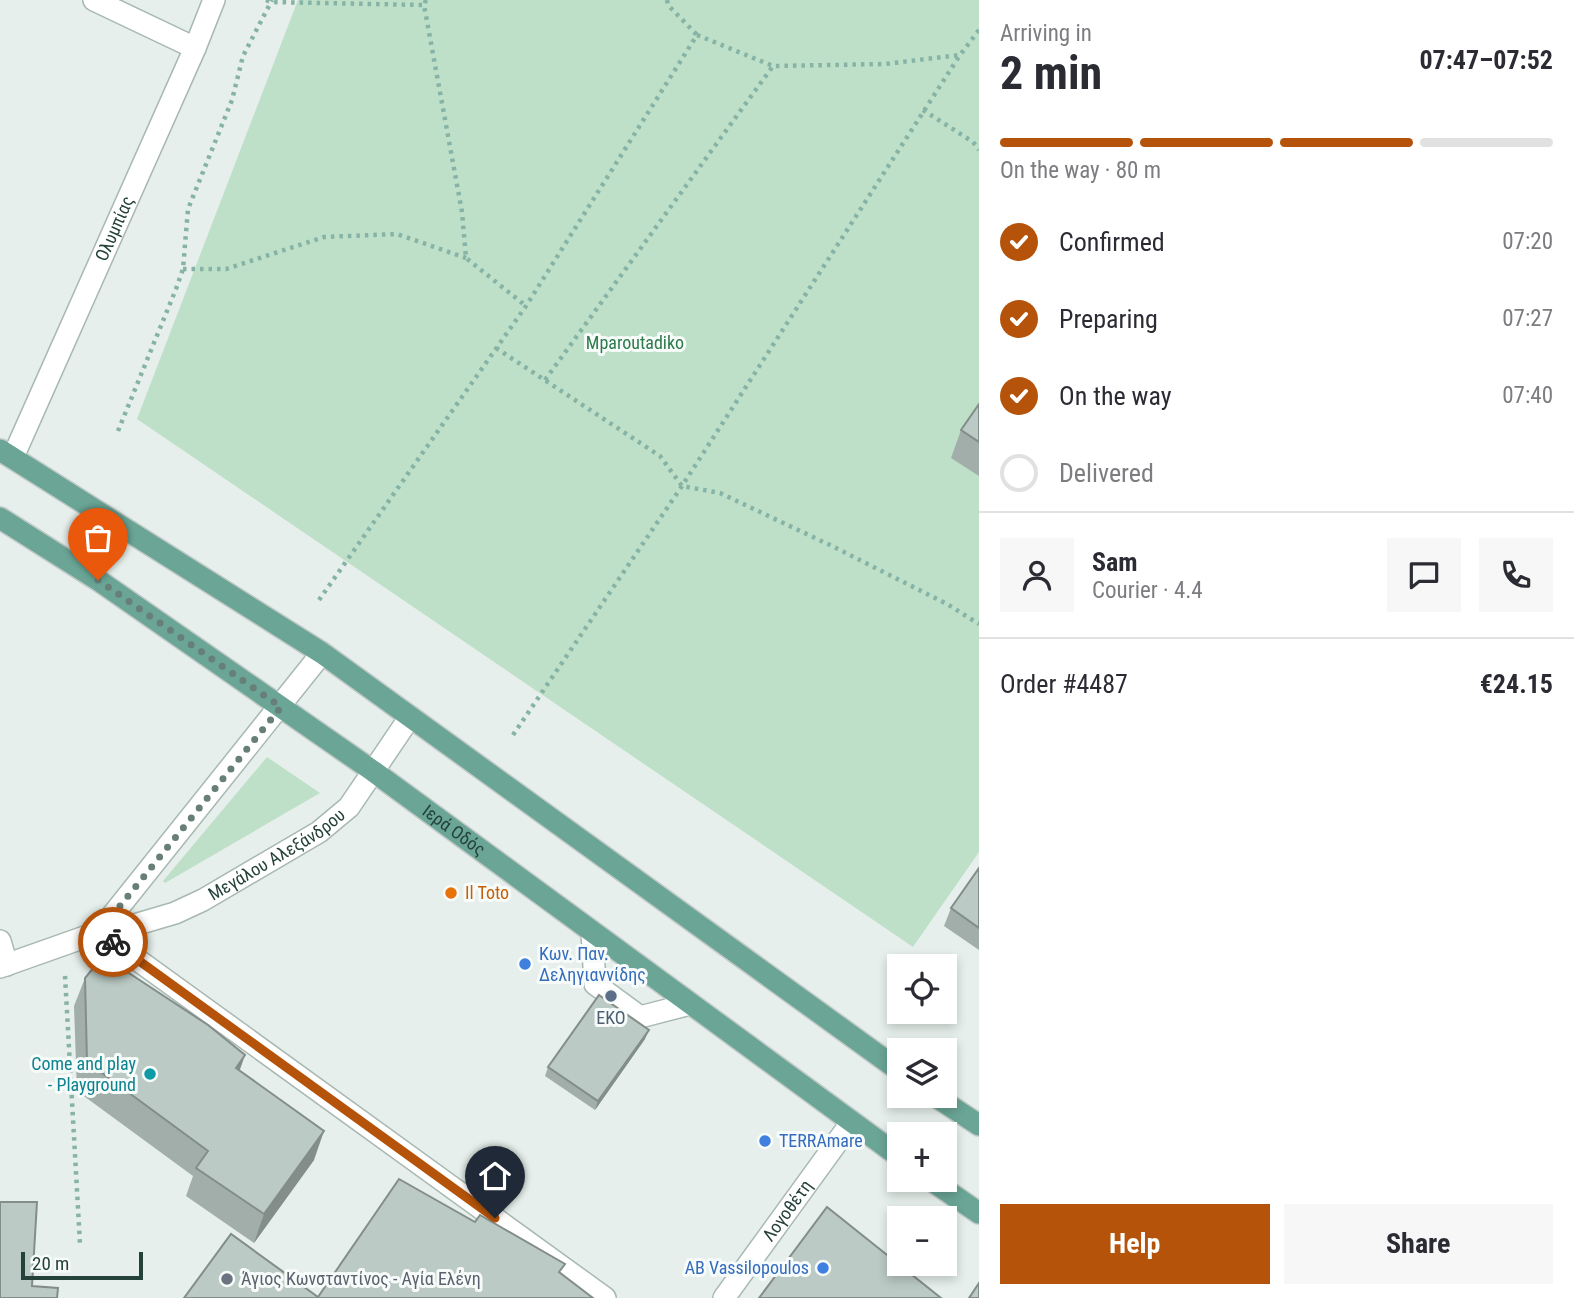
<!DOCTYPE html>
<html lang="en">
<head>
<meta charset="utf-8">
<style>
	:root { --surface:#fff; --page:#f7f7f7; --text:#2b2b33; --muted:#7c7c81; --line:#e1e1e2; --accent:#b45309 }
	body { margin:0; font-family:"Roboto Condensed",sans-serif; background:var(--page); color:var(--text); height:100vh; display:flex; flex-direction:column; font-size:26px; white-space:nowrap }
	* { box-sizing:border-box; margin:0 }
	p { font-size:23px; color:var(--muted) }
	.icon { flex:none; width:38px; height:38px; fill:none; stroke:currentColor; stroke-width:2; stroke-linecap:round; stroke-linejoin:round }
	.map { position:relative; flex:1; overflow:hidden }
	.details { display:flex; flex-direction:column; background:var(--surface); width:595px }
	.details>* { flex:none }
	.fabs { position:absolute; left:887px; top:954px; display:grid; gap:14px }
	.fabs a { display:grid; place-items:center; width:70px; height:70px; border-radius:0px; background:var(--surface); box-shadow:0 4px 10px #0003; font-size:35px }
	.scale { position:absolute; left:21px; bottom:18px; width:122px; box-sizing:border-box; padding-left:7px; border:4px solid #24423a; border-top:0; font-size:19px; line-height:24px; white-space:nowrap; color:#24423a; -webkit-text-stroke:5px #f7fbf9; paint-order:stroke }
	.pin { position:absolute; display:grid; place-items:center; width:60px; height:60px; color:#fff; margin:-72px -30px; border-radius:50% 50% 50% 0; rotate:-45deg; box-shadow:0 0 7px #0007 }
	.pin .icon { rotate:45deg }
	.courier { position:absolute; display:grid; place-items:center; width:70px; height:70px; margin:-35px; border:5px solid #b45309; border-radius:50%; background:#fff; color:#222; box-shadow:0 2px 9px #0007 }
	.head em { font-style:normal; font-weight:700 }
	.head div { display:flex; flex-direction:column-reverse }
	.head { display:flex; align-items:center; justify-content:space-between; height:119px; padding:0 21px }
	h1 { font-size:46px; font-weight:700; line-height:52px }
	.bar { display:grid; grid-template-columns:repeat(4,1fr); gap:10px 7px; align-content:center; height:84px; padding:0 21px }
	.bar i { height:9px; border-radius:5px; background:var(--line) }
	.bar .current { background:var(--accent) }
	.bar p { grid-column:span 4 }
	.line { display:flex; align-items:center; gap:18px; padding:0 21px; border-top:2px solid var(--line) }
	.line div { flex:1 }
	.round { display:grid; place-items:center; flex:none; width:74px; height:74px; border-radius:0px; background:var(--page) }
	ol { padding:0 21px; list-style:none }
	li { display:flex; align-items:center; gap:21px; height:77px }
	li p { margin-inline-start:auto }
	li .icon { padding:7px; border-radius:50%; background:var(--accent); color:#fff; stroke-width:4 }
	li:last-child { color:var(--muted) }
	li i { width:38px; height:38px; border:4px solid var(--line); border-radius:50% }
	.action { display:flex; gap:14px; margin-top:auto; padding:14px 21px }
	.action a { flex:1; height:80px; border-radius:0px; background:var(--accent); color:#fff; font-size:28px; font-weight:700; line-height:80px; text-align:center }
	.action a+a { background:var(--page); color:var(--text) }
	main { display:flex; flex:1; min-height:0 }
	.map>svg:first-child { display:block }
	.green { fill:#bfe0c8 }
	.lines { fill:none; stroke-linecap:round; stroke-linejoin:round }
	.minor-casing { stroke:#a8b8b2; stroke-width:24 }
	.major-casing { stroke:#c2cac8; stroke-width:24 }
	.path { stroke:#86b3a5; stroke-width:4.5; stroke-dasharray:3.5 5; stroke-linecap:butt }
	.minor { stroke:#fff; stroke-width:21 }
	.major { stroke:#6aa596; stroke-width:21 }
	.wall { fill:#a1aea9 }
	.shaded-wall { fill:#838d89 }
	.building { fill:#bbcac4; stroke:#838d89; stroke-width:2 }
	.done { stroke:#687f78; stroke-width:7; stroke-dasharray:0 12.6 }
	.route { stroke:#b45309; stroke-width:9 }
	.food-dot { fill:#e8710a; stroke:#f7fbf9; stroke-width:2.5 }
	.shop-dot { fill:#3f7fe0; stroke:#f7fbf9; stroke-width:2.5 }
	.service-dot { fill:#5c6f8a; stroke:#f7fbf9; stroke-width:2.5 }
	.culture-dot { fill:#0f9aa8; stroke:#f7fbf9; stroke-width:2.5 }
	.worship-dot { fill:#6b7280; stroke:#f7fbf9; stroke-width:2.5 }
	.labels { text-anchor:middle; stroke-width:6; stroke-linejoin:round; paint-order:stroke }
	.street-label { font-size:18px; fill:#24423a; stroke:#f7fbf9 }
	.park-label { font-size:18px; fill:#2d7a4b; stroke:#f7fbf9 }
	.food-label { font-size:18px; fill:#c56008; stroke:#f7fbf9; text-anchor:start }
	.shop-label { font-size:18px; fill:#366cbe; stroke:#f7fbf9; text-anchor:start }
	.service-label { font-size:18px; fill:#4e5e75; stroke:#f7fbf9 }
	.culture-label { font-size:18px; fill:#0d838f; stroke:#f7fbf9; text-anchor:end }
	.worship-label { font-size:18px; fill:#5b616d; stroke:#f7fbf9; text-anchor:start }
</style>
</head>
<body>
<main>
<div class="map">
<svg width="979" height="1298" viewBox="0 0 979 1298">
	<rect width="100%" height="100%" fill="#e6efeb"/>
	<g class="green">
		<path d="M298,0H979V852L913,947L137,419Z"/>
		<path d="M267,757L320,793L165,883L163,881Z"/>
	</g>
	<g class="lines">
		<defs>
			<g id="minor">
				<path d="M94,0L195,48"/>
				<path id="s1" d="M13,457L195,48L214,0"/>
				<path d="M99,932L605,1298"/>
				<path d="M99,932L322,653"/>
				<path d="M592,932L595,984L640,1017L690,1004"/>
				<path d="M0,941L7,965"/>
				<path id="s2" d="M0,967L99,932L131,926L175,913L203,900L319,832L349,807L410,717"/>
				<path id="s3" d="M724,1298L851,1123"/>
			</g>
			<g id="major">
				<path d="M0,450L322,653L900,1071"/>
				<path id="s4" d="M0,518L98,580L373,771L900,1157"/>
				<path d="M935,1096L979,1125"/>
				<path d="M931,1180L979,1213"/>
			</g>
		</defs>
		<use href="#minor" class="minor-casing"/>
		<use href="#major" class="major-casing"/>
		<g class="path">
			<path d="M266,0L271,2L424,5"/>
			<path d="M426,0L424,5L462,212L466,258L526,306"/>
			<path d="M667,0L668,5L697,35"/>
			<path d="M923,110L973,142L979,150"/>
			<path d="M183,269H226L324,237L397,234L466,258"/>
			<path d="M496,348L660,456L682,486L720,493L832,546L947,604L979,624"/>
			<path d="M545,380L773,66"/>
			<path d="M118,431L176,289L183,269L188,209L232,100L243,56L272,0"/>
			<path d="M319,600L526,306L697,35L773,66L885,64L960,55L979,30"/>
			<path d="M513,735L682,486L960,55"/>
			<path d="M65,976L80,1244"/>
		</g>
		<use href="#minor" class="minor"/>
		<use href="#major" class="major"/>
	</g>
	<g class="wall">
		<path d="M979,404V476L951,458L961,430Z"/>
		<path d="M979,868V950L944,926L951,908Z"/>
		<path d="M85,978L240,1071L314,1160L254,1243L186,1196L193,1176L77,1091L74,1006Z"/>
		<path d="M645,1039L595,1110L545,1076L548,1067Z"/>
	</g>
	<g class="shaded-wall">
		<path d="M649,1030L645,1039L595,1110L598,1101Z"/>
		<path d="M245,1055L235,1084L236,1068Z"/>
		<path d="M324,1131L314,1160L254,1243L264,1214Z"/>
	</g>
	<g class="building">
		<path d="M979,404V442L961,430Z"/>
		<path d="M979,868V928L951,908Z"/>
		<path d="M103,956L208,1025L245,1055L236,1068L324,1131L264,1214L196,1168L208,1151L87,1062L85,978Z"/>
		<path d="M599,995L649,1030L598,1101L548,1067Z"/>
		<path d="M399,1179L475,1222L480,1215L565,1264L559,1272L593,1298H184L231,1234L318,1297Z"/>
		<path d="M0,1202H37L32,1286L58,1288L57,1298H0Z"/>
		<path d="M827,1207L941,1298H759Z"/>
		<path d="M979,1283V1298H969Z"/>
	</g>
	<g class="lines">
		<path class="done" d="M98,580L281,707L99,932L113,942"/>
		<path class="route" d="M113,942L495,1218"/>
	</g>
	<circle class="food-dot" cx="451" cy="893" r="7"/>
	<g class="shop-dot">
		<circle cx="525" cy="964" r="7"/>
		<circle cx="765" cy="1141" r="7"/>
		<circle cx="823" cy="1268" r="7"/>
	</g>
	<circle class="service-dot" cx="611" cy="996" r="7"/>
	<circle class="culture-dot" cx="150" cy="1074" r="7"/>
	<circle class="worship-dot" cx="227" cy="1279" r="7"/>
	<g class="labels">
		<g class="street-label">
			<text dy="6" stroke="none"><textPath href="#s1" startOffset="250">Ολυμπίας</textPath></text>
			<text dy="6" stroke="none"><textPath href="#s4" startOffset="551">Ιερά Οδός</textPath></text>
			<text dy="6" stroke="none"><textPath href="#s2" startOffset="301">Μεγάλου Αλεξάνδρου</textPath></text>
			<text dy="6" stroke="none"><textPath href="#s3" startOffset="108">Λογοθέτη</textPath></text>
		</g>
		<g class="park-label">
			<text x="635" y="349">Mparoutadiko</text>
		</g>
		<g class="food-label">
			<text x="465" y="899">Il Toto</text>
		</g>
		<g class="shop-label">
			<text x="539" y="960">Κων. Παν.<tspan x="539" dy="21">Δεληγιαννίδης</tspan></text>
			<text x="779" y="1147">TERRAmare</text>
			<text x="809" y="1274" text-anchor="end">AB Vassilopoulos</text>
		</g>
		<g class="service-label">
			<text x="611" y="1024">EKO</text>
		</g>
		<g class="culture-label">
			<text x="136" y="1070">Come and play<tspan x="136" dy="21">- Playground</tspan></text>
		</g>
		<g class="worship-label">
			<text x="241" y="1285">Άγιος Κωνσταντίνος - Αγία Ελένη</text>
		</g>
	</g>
</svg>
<div class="fabs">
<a><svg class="icon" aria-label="locate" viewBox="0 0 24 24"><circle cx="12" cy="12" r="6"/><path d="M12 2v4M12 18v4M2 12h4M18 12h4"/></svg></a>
<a><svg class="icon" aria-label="layers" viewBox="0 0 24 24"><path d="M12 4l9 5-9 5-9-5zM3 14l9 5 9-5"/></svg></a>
<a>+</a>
<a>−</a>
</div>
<div class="scale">20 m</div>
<div class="pin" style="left:98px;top:580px;background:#ea580c"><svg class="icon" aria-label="bag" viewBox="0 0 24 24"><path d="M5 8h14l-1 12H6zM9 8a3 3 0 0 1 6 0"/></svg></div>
<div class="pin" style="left:495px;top:1218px;background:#1f2937"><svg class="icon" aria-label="home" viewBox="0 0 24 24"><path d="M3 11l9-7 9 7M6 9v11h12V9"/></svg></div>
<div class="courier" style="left:113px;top:942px"><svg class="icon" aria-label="bike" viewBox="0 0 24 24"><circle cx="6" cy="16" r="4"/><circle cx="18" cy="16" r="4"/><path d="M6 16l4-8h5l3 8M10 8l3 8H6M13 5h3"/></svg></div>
</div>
<section class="details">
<div class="head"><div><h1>2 min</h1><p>Arriving in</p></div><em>07:47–07:52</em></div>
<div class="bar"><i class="current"></i><i class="current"></i><i class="current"></i><i></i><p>On the way · 80 m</p></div>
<ol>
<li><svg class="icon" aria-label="check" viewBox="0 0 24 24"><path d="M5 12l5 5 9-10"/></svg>Confirmed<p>07:20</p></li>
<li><svg class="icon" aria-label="check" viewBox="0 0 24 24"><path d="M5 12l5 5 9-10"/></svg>Preparing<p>07:27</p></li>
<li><svg class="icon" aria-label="check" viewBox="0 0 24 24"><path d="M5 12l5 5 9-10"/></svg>On the way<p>07:40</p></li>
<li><i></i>Delivered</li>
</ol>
<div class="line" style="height:126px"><a class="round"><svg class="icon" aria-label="person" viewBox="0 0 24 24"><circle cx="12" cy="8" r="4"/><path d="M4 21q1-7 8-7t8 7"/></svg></a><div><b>Sam</b><p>Courier · 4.4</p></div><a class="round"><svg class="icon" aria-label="chat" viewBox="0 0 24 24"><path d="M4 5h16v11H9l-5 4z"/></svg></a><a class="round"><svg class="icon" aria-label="phone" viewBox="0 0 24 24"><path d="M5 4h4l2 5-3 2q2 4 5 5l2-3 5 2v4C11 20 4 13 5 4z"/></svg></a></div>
<div class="line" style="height:91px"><div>Order #4487</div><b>€24.15</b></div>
<div class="action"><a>Help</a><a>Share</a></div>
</section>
</main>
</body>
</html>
